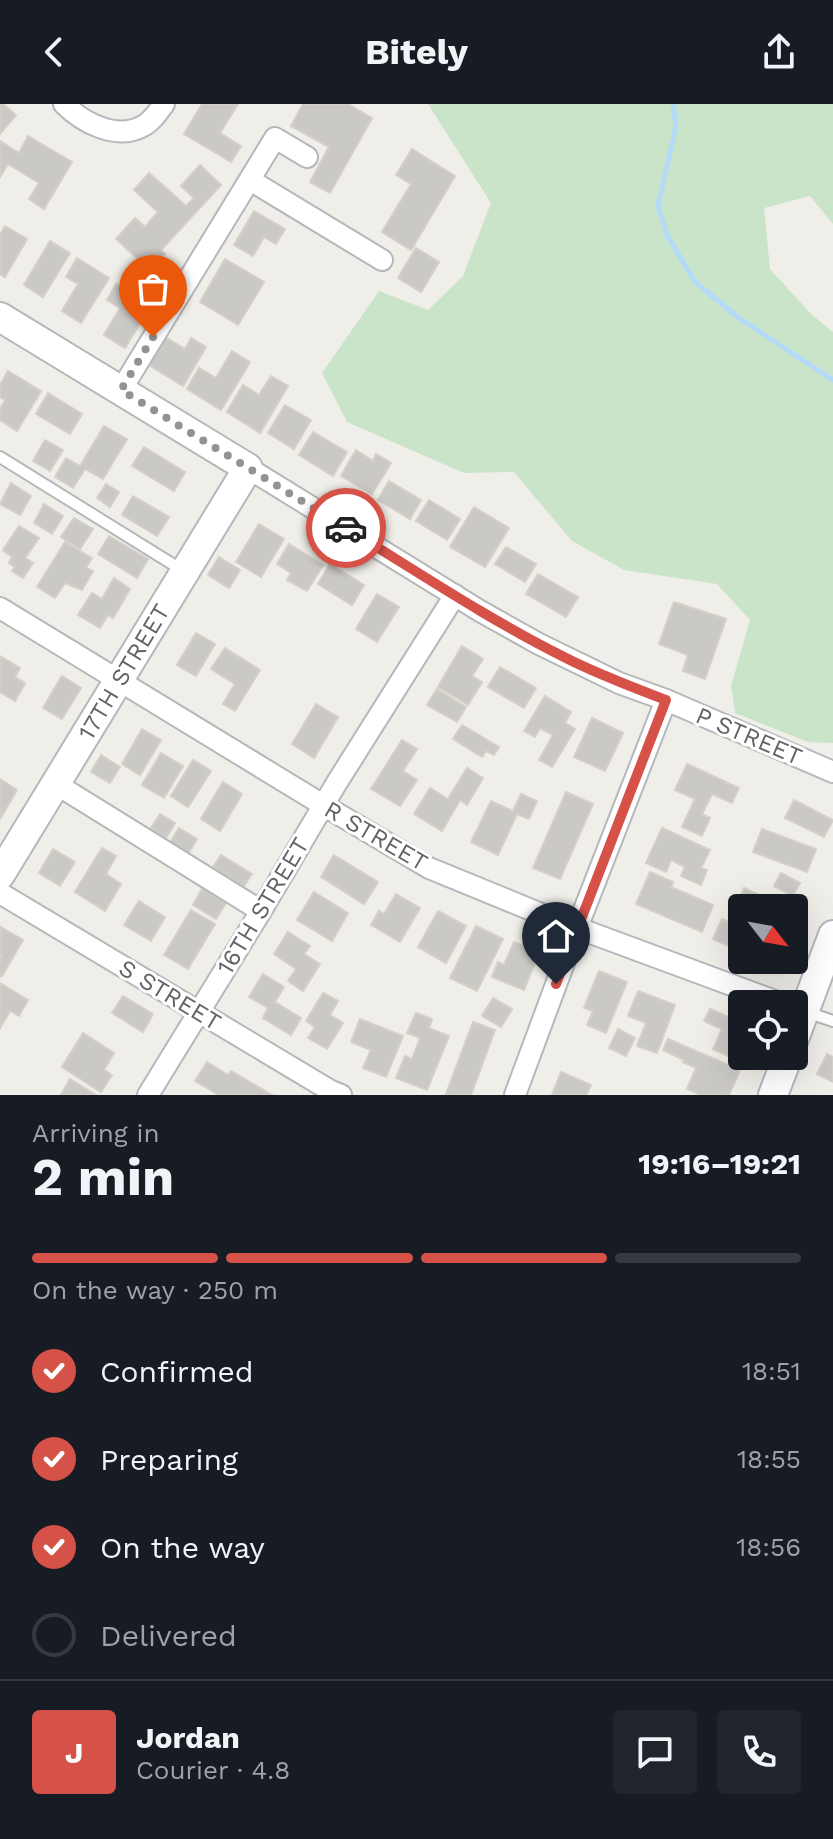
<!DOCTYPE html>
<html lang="en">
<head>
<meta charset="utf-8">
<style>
	:root { --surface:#171b24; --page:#20242c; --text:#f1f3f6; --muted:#9ea1a6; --line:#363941; --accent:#d65148 }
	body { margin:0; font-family:"Work Sans",sans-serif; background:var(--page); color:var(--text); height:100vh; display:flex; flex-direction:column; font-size:30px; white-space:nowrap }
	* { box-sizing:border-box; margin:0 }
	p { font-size:26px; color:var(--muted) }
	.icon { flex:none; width:44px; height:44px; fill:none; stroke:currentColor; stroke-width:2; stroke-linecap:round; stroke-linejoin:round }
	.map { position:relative; height:991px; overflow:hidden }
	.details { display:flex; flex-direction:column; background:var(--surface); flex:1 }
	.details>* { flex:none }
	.needle { width:52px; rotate:121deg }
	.tools { position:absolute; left:728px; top:790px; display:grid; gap:16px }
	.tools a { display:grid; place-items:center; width:80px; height:80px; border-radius:8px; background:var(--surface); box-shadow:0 8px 32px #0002; font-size:40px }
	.pin { position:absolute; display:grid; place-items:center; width:68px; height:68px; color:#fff; margin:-82px -34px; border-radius:50% 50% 50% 0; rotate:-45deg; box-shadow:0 0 8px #0007 }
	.pin .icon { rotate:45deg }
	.courier { position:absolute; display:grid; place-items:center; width:80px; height:80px; margin:-40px; border:6px solid #d65148; border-radius:50%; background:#fff; color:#222; box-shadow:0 2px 10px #0007 }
	.overview em { font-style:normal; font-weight:700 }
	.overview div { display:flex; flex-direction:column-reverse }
	.overview { display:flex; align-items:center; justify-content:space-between; height:136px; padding:0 32px }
	h1 { font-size:52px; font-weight:700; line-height:60px }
	.bar { display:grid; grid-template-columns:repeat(4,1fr); gap:12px 8px; align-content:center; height:96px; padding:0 32px }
	.bar i { height:10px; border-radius:6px; background:var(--line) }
	.bar .on { background:var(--accent) }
	.bar p { grid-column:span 4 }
	.line { display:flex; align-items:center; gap:20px; padding:0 32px; border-top:2px solid var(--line) }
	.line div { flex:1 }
	.round { display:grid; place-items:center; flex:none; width:84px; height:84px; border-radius:8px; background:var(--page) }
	ol { padding:0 32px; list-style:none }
	li { display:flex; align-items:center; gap:24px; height:88px }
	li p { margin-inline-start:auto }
	li .icon { padding:8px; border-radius:50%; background:var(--accent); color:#fff; stroke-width:4 }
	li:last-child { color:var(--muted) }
	li i { width:44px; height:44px; border:4px solid var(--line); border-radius:50% }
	header { display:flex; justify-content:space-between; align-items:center; height:104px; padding:0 32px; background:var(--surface); font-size:36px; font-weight:700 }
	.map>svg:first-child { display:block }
	.green { fill:#c9e4c8 }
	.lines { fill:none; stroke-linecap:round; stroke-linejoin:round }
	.stream { stroke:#b3daf6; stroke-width:5 }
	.building { fill:#cbc9c5; stroke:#d4d0c7; stroke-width:2 }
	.lane-casing { stroke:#b5b8bb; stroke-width:14 }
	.street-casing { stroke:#b5b8bb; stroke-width:24 }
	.secondary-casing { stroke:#b5b7bb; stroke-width:32 }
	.lane { stroke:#fff; stroke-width:10 }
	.street { stroke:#fff; stroke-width:20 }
	.secondary { stroke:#fff; stroke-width:28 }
	.done { stroke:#929494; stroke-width:8; stroke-dasharray:0 14.4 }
	.route { stroke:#d65148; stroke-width:10 }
	.labels { text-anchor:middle; stroke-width:6; stroke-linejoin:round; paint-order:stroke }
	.street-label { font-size:24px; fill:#606367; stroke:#fff }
</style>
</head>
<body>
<header><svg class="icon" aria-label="back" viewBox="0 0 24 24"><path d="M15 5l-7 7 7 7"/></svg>Bitely<svg class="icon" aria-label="share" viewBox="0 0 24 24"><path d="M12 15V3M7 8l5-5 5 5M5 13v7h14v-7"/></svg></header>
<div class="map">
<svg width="833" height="991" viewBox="0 0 833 991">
	<rect width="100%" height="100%" fill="#f0eee9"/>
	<path class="green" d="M428,0H833V120L810,92L764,104L770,165L811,210L833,228V639L808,638L735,609L731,582L750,516L717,480L624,466L572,437L514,368L464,369L347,318L322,269L379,187L428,206L463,172L491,99Z"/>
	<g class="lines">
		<path class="stream" d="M673,0L676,22L658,102L667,131L695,178L739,214L833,276"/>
	</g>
	<g class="building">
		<path d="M0,0H3L16,11L0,30Z"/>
		<path d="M202,0H238L220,29L241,42L231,58L184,30Z"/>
		<path d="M303,0H348L372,14L330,89L310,78L329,43L291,22Z"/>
		<path d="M28,32L72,58L44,105L29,95L39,79L8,60L0,73V37L19,49Z"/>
		<path d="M412,45L455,72L411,146L382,128L411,80L396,71Z"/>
		<path d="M200,61L221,81L161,146L165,150L150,166L116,135L135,114L145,123L158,108L134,86L149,69L186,102L194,94L181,82Z"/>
		<path d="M254,107L285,125L276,140L264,133L253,152L234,141Z"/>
		<path d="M5,122L27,135L5,173L0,170V131Z"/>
		<path d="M50,137L70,149L43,193L24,181Z"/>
		<path d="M416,144L439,158L421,188L398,174Z"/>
		<path d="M77,154L109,174L81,219L62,207L78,180L66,173Z"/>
		<path d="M225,155L264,178L238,221L200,198Z"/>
		<path d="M116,180L151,201L125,244L104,231L120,204L107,196Z"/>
		<path d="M165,233L185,245L191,234L206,243L183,282L149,261Z"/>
		<path d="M232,247L250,258L221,306L187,285L199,264L216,274Z"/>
		<path d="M8,267L41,287L17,327L0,316V305L5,296L0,293V281Z"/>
		<path d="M271,272L288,282L260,329L227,308L243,281L259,291Z"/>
		<path d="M48,289L82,310L70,330L36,310Z"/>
		<path d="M285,301L311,316L294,345L268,329Z"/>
		<path d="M104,322L127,335L103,375L85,365L73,384L55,373L66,354L80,362Z"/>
		<path d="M313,328L347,348L333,372L299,351Z"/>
		<path d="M45,336L63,346L50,367L33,357Z"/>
		<path d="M144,343L185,368L174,387L132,362Z"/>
		<path d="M356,346L373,357L376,350L391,359L372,390L341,372Z"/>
		<path d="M389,377L421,396L410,415L378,396Z"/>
		<path d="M11,379L31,392L20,411L0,400Z"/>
		<path d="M106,380L119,388L110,403L97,394Z"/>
		<path d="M133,392L169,413L157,432L122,411Z"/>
		<path d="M429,396L460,415L447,436L416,417Z"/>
		<path d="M44,400L63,412L52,430L34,419Z"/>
		<path d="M474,403L509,424L485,463L450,443Z"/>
		<path d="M74,414L93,425L80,445L61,433Z"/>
		<path d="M259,420L284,435L261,473L236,458Z"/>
		<path d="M19,422L39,434L25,454L33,459L23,474L12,467L15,463L9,459L12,453L3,446Z"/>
		<path d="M109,432L148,455L137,474L98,450Z"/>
		<path d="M65,438L92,454L86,464L93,467L82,486L65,479L55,494L37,483Z"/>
		<path d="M289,440L323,461L307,487L287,476L291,469L277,460Z"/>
		<path d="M506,443L536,460L525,478L495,460Z"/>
		<path d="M219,453L240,466L229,484L208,471Z"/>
		<path d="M330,460L364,481L352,501L318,480Z"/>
		<path d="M538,470L578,493L566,513L526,490Z"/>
		<path d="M114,474L130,485L113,514L108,511L100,524L78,511L92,489L102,495Z"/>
		<path d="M377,490L399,503L377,538L356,525Z"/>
		<path d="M674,498L726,515L705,575L683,567L688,551L659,540Z"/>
		<path d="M196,529L215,540L196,572L177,561Z"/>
		<path d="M462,542L483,555L472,572L482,578L468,601L438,583Z"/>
		<path d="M225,544L260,566L235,607L223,600L235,580L211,565Z"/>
		<path d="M0,552L20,564L15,573L25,579L15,597L0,588Z"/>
		<path d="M500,563L536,584L524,604L488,583Z"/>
		<path d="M62,572L81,584L62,615L43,604Z"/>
		<path d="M437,585L466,603L457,618L427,601Z"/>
		<path d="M545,592L571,608L565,619L575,625L552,663L539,656L553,631L540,624L535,633L524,627Z"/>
		<path d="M316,600L338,613L314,654L292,640Z"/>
		<path d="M592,614L623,629L605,667L574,653Z"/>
		<path d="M462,621L499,643L494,651L486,647L482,653L453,635Z"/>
		<path d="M142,625L161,636L140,671L122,660Z"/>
		<path d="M402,636L417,645L403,667L417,676L400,702L371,685Z"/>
		<path d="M161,649L183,662L164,694L142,681Z"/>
		<path d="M101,651L120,663L110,679L91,668Z"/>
		<path d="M193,656L211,667L188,703L171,692Z"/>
		<path d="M687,660L739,684L732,699L712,690L702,710L710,714L702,732L682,723L695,695L675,686Z"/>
		<path d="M467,664L483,674L467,701L460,696L442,727L414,710L430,684L448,695Z"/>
		<path d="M0,675L17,686L0,715Z"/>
		<path d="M223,678L242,690L220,727L201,715Z"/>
		<path d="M566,688L593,700L560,775L533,764Z"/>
		<path d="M521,690L537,697L529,715L517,710L498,751L471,738L491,697L513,707Z"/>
		<path d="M794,696L833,716L824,733L785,714Z"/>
		<path d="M160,710L175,719L166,734L151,724Z"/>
		<path d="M179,724L197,735L188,750L170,739Z"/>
		<path d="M662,724L710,746L701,764L707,766L701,781L681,772L685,763L671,756L666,768L646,759Z"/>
		<path d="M762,725L816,745L807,768L753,748Z"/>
		<path d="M102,744L116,752L106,770L121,780L105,807L75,788Z"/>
		<path d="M53,745L75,758L60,782L39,769Z"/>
		<path d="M221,751L252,770L244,782L213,763Z"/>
		<path d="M334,751L378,778L364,800L321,773Z"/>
		<path d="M650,768L673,778L671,783L713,801L702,828L636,800Z"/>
		<path d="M781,769L800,779L793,792L774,782Z"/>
		<path d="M744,784L766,794L761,804H742V848L713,835L722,815L729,818Z"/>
		<path d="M202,785L226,799L216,815L193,801Z"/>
		<path d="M314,788L348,809L332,837L297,816Z"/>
		<path d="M396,790L420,804L400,838L371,821L379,807L384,810Z"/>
		<path d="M139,797L165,813L151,837L124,821Z"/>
		<path d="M191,806L215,820L188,865L164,851Z"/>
		<path d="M438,807L466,822L446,859L418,843Z"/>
		<path d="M476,822L503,835L477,887L450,874Z"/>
		<path d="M1,823L23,836L2,872H0V855L2,851L0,850Z"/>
		<path d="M288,828L310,842L304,850L320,860L303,887L288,877L296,865L274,850Z"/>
		<path d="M514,838L539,849L524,886L492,873L498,858L504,861Z"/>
		<path d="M599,867L627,878L606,929L587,921L593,907L584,904Z"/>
		<path d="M263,870L284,883L275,898L301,914L291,931L263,914L268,904L249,893Z"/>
		<path d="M0,879L28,896L19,912L10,907L0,924Z"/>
		<path d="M638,887L675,901L657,949L637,942L646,919L628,912Z"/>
		<path d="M323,889L338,897L330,911L343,919L327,945L308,934L315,923L306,917Z"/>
		<path d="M123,892L153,910L143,928L112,909Z"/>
		<path d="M493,894L512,905L501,923L482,912Z"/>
		<path d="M710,905L742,919V952H744L741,958L713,945L722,925L704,917Z"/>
		<path d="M416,909L432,915L429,924L449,932L427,986L396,974L405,952L412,955L420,934L407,929Z"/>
		<path d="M360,915L403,932L386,973L363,964L371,946L351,938Z"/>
		<path d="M473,918L495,926L471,991H447L446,990Z"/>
		<path d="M618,925L635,934L626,952L609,944Z"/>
		<path d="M83,929L114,949L104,966L112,971L101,988L62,963Z"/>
		<path d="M668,935L740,966L729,991H701L687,985L696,964L683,958L684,956L663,946Z"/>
		<path d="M827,950L833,953V978L817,970Z"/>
		<path d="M207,958L228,971L231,967L272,991H219L195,977Z"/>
		<path d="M561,968L591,981L586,991H552Z"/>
		<path d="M70,975L96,991H61Z"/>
	</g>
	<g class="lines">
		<defs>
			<g id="lane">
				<path d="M0,353L182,466"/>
				<path d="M806,908L833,917"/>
			</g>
			<g id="street">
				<path d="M64,0C82,18 115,36 141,23C151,19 158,8 164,0"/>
				<path d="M250,76L382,156"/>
				<path d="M121,286L275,34L307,53"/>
				<path d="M248,364L480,507L539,540L619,579L666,596L833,668"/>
				<path d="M0,504L323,701L429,764L556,816L783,900"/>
				<path d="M56,680L261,807"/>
				<path d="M0,789L331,987L341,991"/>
				<path d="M148,991L261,807L336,680L455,491"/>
				<path d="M515,991L577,824L666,596"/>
			</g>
			<g id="secondary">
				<path d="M0,213L248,364L0,771"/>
				<path d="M794,935L833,831"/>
				<path d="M773,991L788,952"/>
			</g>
		</defs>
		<use href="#lane" class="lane-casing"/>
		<use href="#street" class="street-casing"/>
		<use href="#secondary" class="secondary-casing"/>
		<use href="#lane" class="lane"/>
		<use href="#street" class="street"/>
		<use href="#secondary" class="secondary"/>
	</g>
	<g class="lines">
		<path class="done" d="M153,233L121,286L346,424"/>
		<path class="route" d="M346,424C418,468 488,515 564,553C597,570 632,583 666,596L556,880"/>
	</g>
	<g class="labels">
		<g class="street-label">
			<text transform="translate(124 568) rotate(-59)" y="8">17TH STREET</text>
			<text transform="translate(749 632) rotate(23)" y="8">P STREET</text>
			<text transform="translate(376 732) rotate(30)" y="8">R STREET</text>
			<text transform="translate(263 802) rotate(-59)" y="8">16TH STREET</text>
			<text transform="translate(170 891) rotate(31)" y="8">S STREET</text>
		</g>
	</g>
</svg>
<div class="tools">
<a><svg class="needle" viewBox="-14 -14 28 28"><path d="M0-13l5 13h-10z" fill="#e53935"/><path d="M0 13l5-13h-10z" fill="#9ea1a6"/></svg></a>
<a><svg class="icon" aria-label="locate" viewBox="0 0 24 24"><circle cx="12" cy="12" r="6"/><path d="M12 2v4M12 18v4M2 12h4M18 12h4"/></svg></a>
</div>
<div class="pin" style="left:153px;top:233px;background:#ea580c"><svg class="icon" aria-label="bag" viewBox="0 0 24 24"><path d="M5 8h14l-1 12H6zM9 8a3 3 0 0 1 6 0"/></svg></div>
<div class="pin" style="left:556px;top:880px;background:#1f2937"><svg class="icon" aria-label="home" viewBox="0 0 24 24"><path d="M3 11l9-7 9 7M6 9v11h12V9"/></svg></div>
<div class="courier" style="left:346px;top:424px"><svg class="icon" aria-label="car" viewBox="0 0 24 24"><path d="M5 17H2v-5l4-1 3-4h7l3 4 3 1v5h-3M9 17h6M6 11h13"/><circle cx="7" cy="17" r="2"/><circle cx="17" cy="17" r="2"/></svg></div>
</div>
<section class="details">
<div class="overview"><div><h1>2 min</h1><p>Arriving in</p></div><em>19:16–19:21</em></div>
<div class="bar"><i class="on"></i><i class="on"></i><i class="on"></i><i></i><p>On the way · 250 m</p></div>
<ol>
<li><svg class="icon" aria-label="check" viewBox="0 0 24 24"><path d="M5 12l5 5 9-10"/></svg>Confirmed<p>18:51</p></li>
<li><svg class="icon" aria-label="check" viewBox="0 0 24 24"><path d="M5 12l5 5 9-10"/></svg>Preparing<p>18:55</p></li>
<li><svg class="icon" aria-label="check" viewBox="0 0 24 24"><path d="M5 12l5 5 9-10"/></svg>On the way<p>18:56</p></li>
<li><i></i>Delivered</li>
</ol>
<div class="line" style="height:144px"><b class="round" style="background:var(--accent);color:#fff">J</b><div><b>Jordan</b><p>Courier · 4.8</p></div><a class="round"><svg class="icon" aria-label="chat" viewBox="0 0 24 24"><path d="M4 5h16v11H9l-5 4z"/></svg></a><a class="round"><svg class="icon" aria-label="phone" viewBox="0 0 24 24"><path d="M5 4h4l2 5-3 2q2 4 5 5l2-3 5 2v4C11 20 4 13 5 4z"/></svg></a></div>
</section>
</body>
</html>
